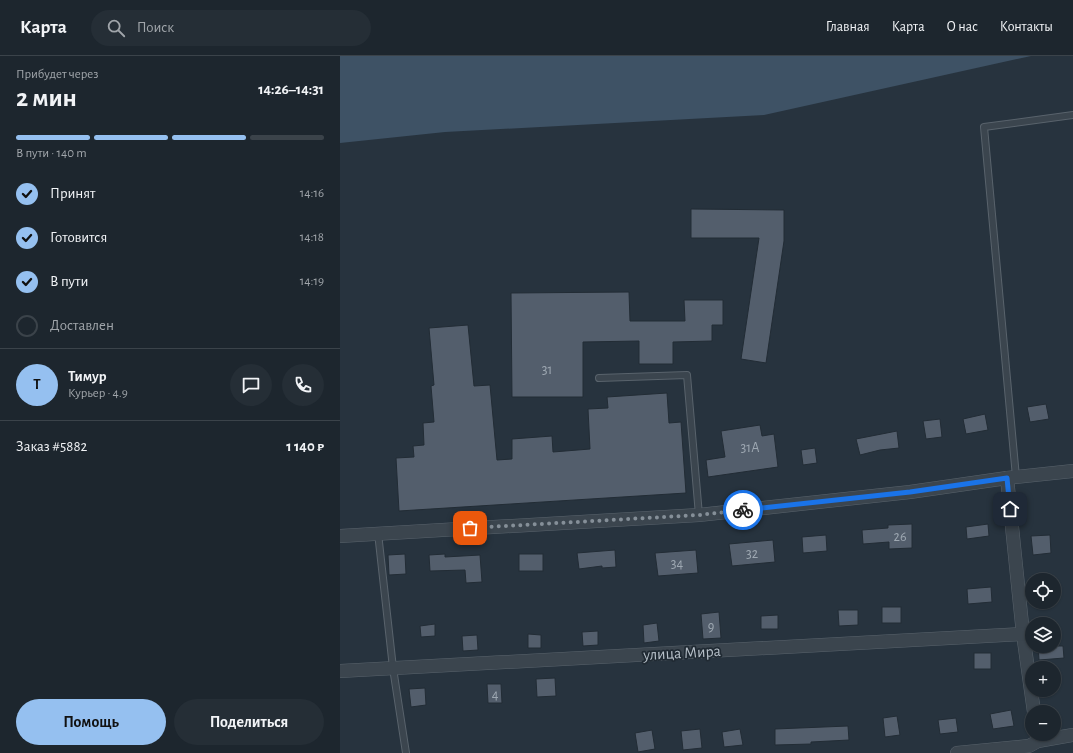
<!DOCTYPE html>
<html lang="ru">
<head>
<meta charset="utf-8">
<style>
	:root { --surface:#1d262e; --page:#252e36; --text:#f1f3f6; --muted:#a0a5aa; --line:#3b434a; --accent:#95c0f0 }
	body { margin:0; font-family:"Alegreya Sans",sans-serif; background:var(--page); color:var(--text); height:100vh; display:flex; flex-direction:column; font-size:15px; white-space:nowrap }
	* { box-sizing:border-box; margin:0 }
	p { font-size:13px; color:var(--muted) }
	.icon { flex:none; width:22px; height:22px; fill:none; stroke:currentColor; stroke-width:2; stroke-linecap:round; stroke-linejoin:round }
	.map { position:relative; flex:1; overflow:hidden }
	.drawer { display:flex; flex-direction:column; background:var(--surface); width:340px }
	.drawer>* { flex:none }
	.buttons { position:absolute; left:685px; top:517px; display:grid; gap:8px }
	.buttons a { display:grid; place-items:center; width:36px; height:36px; border-radius:50%; background:var(--surface); box-shadow:0 1px 3px #0004,0 0 0 1px var(--line); font-size:20px }
	.pin { position:absolute; display:grid; place-items:center; width:34px; height:34px; color:#fff; margin:-17px; border-radius:8px; box-shadow:0 2px 6px #0006 }
	.courier { position:absolute; display:grid; place-items:center; width:40px; height:40px; margin:-20px; border:3px solid #1a73e8; border-radius:50%; background:#fff; color:#222; box-shadow:0 1px 5px #0007 }
	.headline em { font-style:normal; font-weight:600 }
	.headline div { display:flex; flex-direction:column-reverse }
	.headline { display:flex; align-items:center; justify-content:space-between; height:68px; padding:0 16px }
	h1 { font-size:26px; font-weight:600; line-height:30px }
	.bar { display:grid; grid-template-columns:repeat(4,1fr); gap:6px 4px; align-content:center; height:48px; padding:0 16px }
	.bar i { height:5px; border-radius:3px; background:var(--line) }
	.bar .selected { background:var(--accent) }
	.bar p { grid-column:span 4 }
	.line { display:flex; align-items:center; gap:10px; padding:0 16px; border-top:1px solid var(--line) }
	.line div { flex:1 }
	.round { display:grid; place-items:center; flex:none; width:42px; height:42px; border-radius:21px; background:var(--page) }
	ol { padding:0 16px; list-style:none }
	li { display:flex; align-items:center; gap:12px; height:44px }
	li p { margin-inline-start:auto }
	li .icon { padding:4px; border-radius:50%; background:var(--accent); color:#111; stroke-width:4 }
	li:last-child { color:var(--muted) }
	li i { width:22px; height:22px; border:2px solid var(--line); border-radius:50% }
	.primary-button { display:flex; gap:8px; margin-top:auto; padding:8px 16px }
	.primary-button a { flex:1; height:46px; border-radius:24px; background:var(--accent); color:#111; font-size:16px; font-weight:600; line-height:46px; text-align:center }
	.primary-button a+a { background:var(--page); color:var(--text) }
	header { display:flex; align-items:center; gap:24px; box-sizing:border-box; height:56px; padding:0 20px; background:var(--surface); border-bottom:1px solid var(--line) }
	header strong { font-size:19px }
	nav { display:flex; gap:22px; margin-inline-start:auto; font-size:14px }
	.search { width:280px; height:36px; background:var(--page); display:flex; align-items:center; gap:10px; box-sizing:border-box; padding:0 14px; border-radius:22px; color:var(--muted); font-size:15px }
	main { display:flex; flex:1; min-height:0 }
	.map>svg:first-child { display:block }
	.water { fill:#3e5265 }
	.building { fill:#535e6c; stroke:#222c35 }
	.lines { fill:none; stroke-linecap:round; stroke-linejoin:round }
	.lane-casing { stroke:#59636c; stroke-width:8 }
	.street-casing { stroke:#59636c; stroke-width:14 }
	.lane { stroke:#3b454e; stroke-width:6 }
	.street { stroke:#3b454e; stroke-width:13 }
	.done { stroke:#858f98; stroke-width:4; stroke-dasharray:0 7.2 }
	.route { stroke:#1a73e8; stroke-width:5 }
	.labels { text-anchor:middle; stroke-width:3.5; stroke-linejoin:round; paint-order:stroke }
	.number-label { font-size:14px; fill:#9ea8b2 }
	.street-label { font-size:16px; fill:#b7c0c9; stroke:#202a33 }
</style>
</head>
<body>
<header>
<strong>Карта</strong>
<div class="search"><svg class="icon" aria-label="search" viewBox="0 0 24 24"><circle cx="10" cy="10" r="6"/><path d="M15 15l6 6"/></svg>Поиск</div>
<nav><a>Главная</a><a>Карта</a><a>О нас</a><a>Контакты</a></nav>
</header>
<main>
<section class="drawer">
<div class="headline"><div><h1>2 мин</h1><p>Прибудет через</p></div><em>14:26–14:31</em></div>
<div class="bar"><i class="selected"></i><i class="selected"></i><i class="selected"></i><i></i><p>В пути · 140 m</p></div>
<ol>
<li><svg class="icon" aria-label="check" viewBox="0 0 24 24"><path d="M5 12l5 5 9-10"/></svg>Принят<p>14:16</p></li>
<li><svg class="icon" aria-label="check" viewBox="0 0 24 24"><path d="M5 12l5 5 9-10"/></svg>Готовится<p>14:18</p></li>
<li><svg class="icon" aria-label="check" viewBox="0 0 24 24"><path d="M5 12l5 5 9-10"/></svg>В пути<p>14:19</p></li>
<li><i></i>Доставлен</li>
</ol>
<div class="line" style="height:72px"><b class="round" style="background:var(--accent);color:#111">Т</b><div><b>Тимур</b><p>Курьер · 4.9</p></div><a class="round"><svg class="icon" aria-label="chat" viewBox="0 0 24 24"><path d="M4 5h16v11H9l-5 4z"/></svg></a><a class="round"><svg class="icon" aria-label="phone" viewBox="0 0 24 24"><path d="M5 4h4l2 5-3 2q2 4 5 5l2-3 5 2v4C11 20 4 13 5 4z"/></svg></a></div>
<div class="line" style="height:52px"><div>Заказ #5882</div><b>1 140 ₽</b></div>
<div class="primary-button"><a>Помощь</a><a>Поделиться</a></div>
</section>
<div class="map">
<svg width="733" height="697" viewBox="0 0 733 697">
	<rect width="100%" height="100%" fill="#27333e"/>
	<path class="water" d="M0,0H691L424,59L105,76L0,87Z"/>
	<g class="building">
		<path d="M351,153L444,154V185L426,307L401,303L419,182H351Z"/>
		<path d="M289,236L290,265H345L344,244H383V269H372V285L333,286V308H299V285L243,286V341H172L171,237Z"/>
		<path d="M128,269L134,330L150,329L157,404L172,403V383L212,380L213,396L250,393L248,353L268,352L267,341L327,337L329,367L341,366L346,437L59,455L56,402L74,401L73,390L84,389L83,367L94,366L91,330L94,329L89,272Z"/>
		<path d="M706,348L709,363L690,366L687,351Z"/>
		<path d="M645,358L648,374L626,378L623,363Z"/>
		<path d="M600,363L602,381L586,383L583,365Z"/>
		<path d="M420,369L422,380L434,378L438,411L368,421L366,404L385,401L381,375Z"/>
		<path d="M557,375L559,392L540,394L520,399L516,383Z"/>
		<path d="M475,392L477,407L463,409L461,394Z"/>
		<path d="M572,468V492L549,493V486L523,488L522,474L548,472V469Z"/>
		<path d="M648,468L649,480L627,483L626,471Z"/>
		<path d="M486,479L487,495L463,497L462,481Z"/>
		<path d="M710,479L711,497L693,499L691,480Z"/>
		<path d="M433,484L435,506L392,510L389,488Z"/>
		<path d="M275,494L276,511L262,512V510L239,513L237,497Z"/>
		<path d="M356,494L358,517L318,520L315,497Z"/>
		<path d="M65,498L66,518L49,519L48,499Z"/>
		<path d="M105,498V501L140,499L142,526L126,527L125,514L90,515L89,499Z"/>
		<rect x="179" y="498" width="24" height="17"/>
		<path d="M651,531L652,546L628,548L627,533Z"/>
		<rect x="542" y="551" width="19" height="16"/>
		<path d="M498,554H518V569L499,570Z"/>
		<path d="M379,556L381,582L363,583L361,558Z"/>
		<path d="M438,559V573H421V560Z"/>
		<path d="M317,567L319,585L304,587L303,569Z"/>
		<path d="M95,568V580L81,581L80,570Z"/>
		<path d="M258,575V589L243,590L242,576Z"/>
		<path d="M188,578L201,579V592H188Z"/>
		<path d="M137,579L138,594L123,595L122,580Z"/>
		<path d="M698,590H723L724,602L699,604Z"/>
		<rect x="634" y="597" width="17" height="16"/>
		<path d="M215,622L216,640L197,641L196,623Z"/>
		<path d="M147,628H161L162,647H148Z"/>
		<path d="M85,632L86,649L71,651L69,633Z"/>
		<path d="M671,654L674,670L653,673L650,658Z"/>
		<path d="M557,660L560,679L545,681L543,662Z"/>
		<path d="M616,662L618,676L600,678L598,664Z"/>
		<path d="M508,670L509,684L471,686V688L435,689V673Z"/>
		<path d="M360,673L362,692L343,694L341,675Z"/>
		<path d="M400,673L403,689L384,691L382,676Z"/>
		<path d="M312,674L315,693L298,696L295,677Z"/>
	</g>
	<g class="lines">
		<defs>
			<g id="lane">
				<path d="M259,322L347,319L359,459"/>
				<path d="M676,421L644,71L733,59"/>
				<path d="M38,477L53,612L66,697"/>
			</g>
			<g id="street">
				<path d="M667,422L683,578L694,656"/>
				<path d="M0,480L359,459L570,436L667,422L733,415"/>
				<path d="M0,615L683,578"/>
				<path d="M617,697L689,690L698,685L733,679"/>
			</g>
		</defs>
		<use href="#lane" class="lane-casing"/>
		<use href="#street" class="street-casing"/>
		<use href="#lane" class="lane"/>
		<use href="#street" class="street"/>
	</g>
	<g class="lines">
		<path class="done" d="M130,472L359,459L403,454"/>
		<path class="route" d="M403,454L570,436L667,422L670,453"/>
	</g>
	<g class="labels">
		<g class="number-label">
			<text x="207" y="318">31</text>
			<text x="410" y="396">31А</text>
			<text x="560" y="485">26</text>
			<text x="412" y="502">32</text>
			<text x="337" y="512">34</text>
			<text x="371" y="575">9</text>
			<text x="155" y="643">4</text>
		</g>
		<g class="street-label">
			<text transform="translate(342 596) rotate(-3)" y="6">улица Мира</text>
		</g>
	</g>
</svg>
<div class="buttons">
<a><svg class="icon" aria-label="locate" viewBox="0 0 24 24"><circle cx="12" cy="12" r="6"/><path d="M12 2v4M12 18v4M2 12h4M18 12h4"/></svg></a>
<a><svg class="icon" aria-label="layers" viewBox="0 0 24 24"><path d="M12 4l9 5-9 5-9-5zM3 14l9 5 9-5"/></svg></a>
<a>+</a>
<a>−</a>
</div>
<div class="pin" style="left:130px;top:472px;background:#ea580c"><svg class="icon" aria-label="bag" viewBox="0 0 24 24"><path d="M5 8h14l-1 12H6zM9 8a3 3 0 0 1 6 0"/></svg></div>
<div class="pin" style="left:670px;top:453px;background:#1f2937"><svg class="icon" aria-label="home" viewBox="0 0 24 24"><path d="M3 11l9-7 9 7M6 9v11h12V9"/></svg></div>
<div class="courier" style="left:403px;top:454px"><svg class="icon" aria-label="bike" viewBox="0 0 24 24"><circle cx="6" cy="16" r="4"/><circle cx="18" cy="16" r="4"/><path d="M6 16l4-8h5l3 8M10 8l3 8H6M13 5h3"/></svg></div>
</div>
</main>
</body>
</html>
